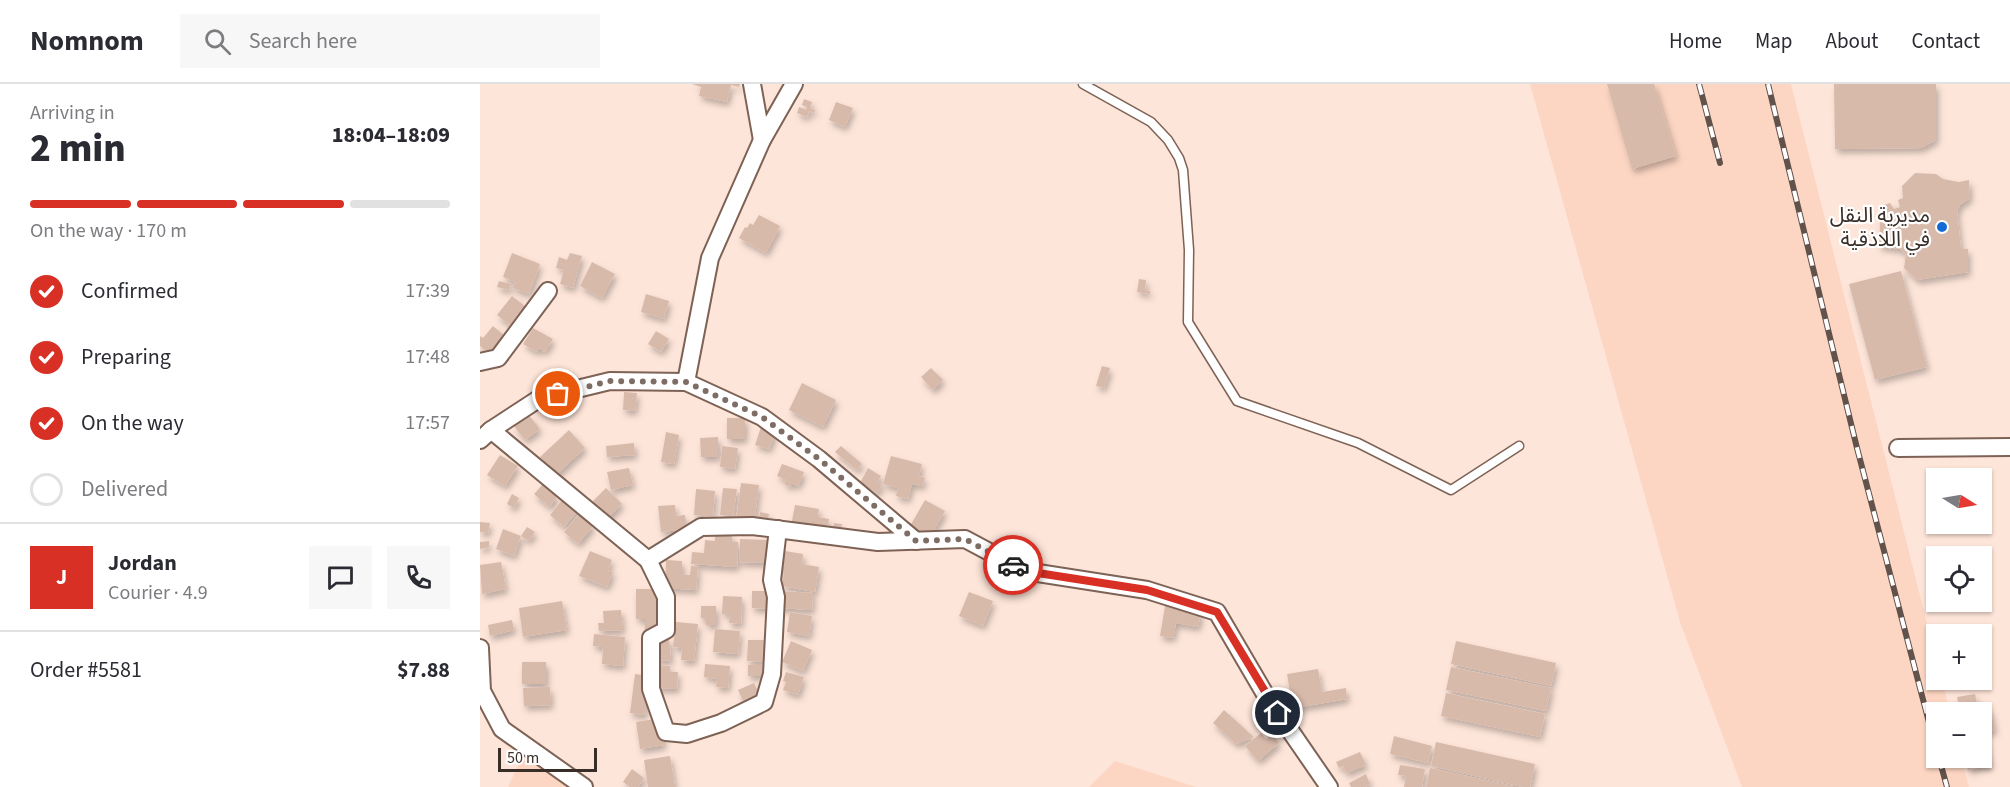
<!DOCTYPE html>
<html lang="en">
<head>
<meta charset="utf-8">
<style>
	:root { --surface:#fff; --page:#f7f7f7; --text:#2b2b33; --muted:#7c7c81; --line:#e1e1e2; --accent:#d93025 }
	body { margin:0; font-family:"Source Sans 3","Noto Sans Arabic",sans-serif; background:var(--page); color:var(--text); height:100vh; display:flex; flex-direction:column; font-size:22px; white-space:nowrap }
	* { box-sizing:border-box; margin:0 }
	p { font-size:20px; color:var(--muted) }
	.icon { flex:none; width:33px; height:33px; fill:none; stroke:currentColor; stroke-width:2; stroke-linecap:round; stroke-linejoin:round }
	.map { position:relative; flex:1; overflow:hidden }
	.side { display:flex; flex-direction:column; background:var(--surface); width:480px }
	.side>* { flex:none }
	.needle { width:39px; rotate:101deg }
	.controls { position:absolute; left:1446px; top:384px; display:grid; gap:12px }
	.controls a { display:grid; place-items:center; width:66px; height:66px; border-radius:0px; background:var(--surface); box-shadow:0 2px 4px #0004; font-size:30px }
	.scale { position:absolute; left:18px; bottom:15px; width:99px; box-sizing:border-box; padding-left:6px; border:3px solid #392d27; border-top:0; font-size:16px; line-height:21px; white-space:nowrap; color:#392d27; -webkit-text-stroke:4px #fff; paint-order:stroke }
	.pin { position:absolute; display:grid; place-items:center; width:51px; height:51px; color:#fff; margin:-26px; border:3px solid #fff; border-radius:50%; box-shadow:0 2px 6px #0007 }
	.courier { position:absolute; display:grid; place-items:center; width:60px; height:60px; margin:-30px; border:4px solid #d93025; border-radius:50%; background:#fff; color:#222; box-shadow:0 2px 8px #0007 }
	.overview em { font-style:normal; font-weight:800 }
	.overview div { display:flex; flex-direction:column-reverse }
	.overview { display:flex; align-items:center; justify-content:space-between; height:102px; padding:0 30px }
	h1 { font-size:39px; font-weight:800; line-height:45px }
	.bar { display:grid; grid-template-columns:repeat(4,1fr); gap:9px 6px; align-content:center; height:72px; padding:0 30px }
	.bar i { height:8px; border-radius:4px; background:var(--line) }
	.bar .selected { background:var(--accent) }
	.bar p { grid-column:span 4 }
	.line { display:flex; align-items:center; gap:15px; padding:0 30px; border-top:2px solid var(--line) }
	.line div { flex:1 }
	.round { display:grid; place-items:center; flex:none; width:63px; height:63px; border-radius:0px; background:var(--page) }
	ol { padding:0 30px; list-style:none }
	li { display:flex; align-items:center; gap:18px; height:66px }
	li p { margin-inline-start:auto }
	li .icon { padding:6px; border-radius:50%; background:var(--accent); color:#fff; stroke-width:4 }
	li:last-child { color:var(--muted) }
	li i { width:33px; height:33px; border:3px solid var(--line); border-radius:50% }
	header { display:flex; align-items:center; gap:36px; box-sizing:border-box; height:84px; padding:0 30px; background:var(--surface); border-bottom:2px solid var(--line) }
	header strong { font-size:28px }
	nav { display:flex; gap:33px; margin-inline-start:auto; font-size:21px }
	.search { width:420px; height:54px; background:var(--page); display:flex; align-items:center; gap:15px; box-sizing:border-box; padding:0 21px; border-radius:0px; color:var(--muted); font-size:22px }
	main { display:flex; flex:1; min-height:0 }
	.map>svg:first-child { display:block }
	.built { fill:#fdd6c3 }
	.building { fill:#d8baab; filter:url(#shadow) }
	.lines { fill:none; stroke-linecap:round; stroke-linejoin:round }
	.lane-casing { stroke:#7d6255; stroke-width:11 }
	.street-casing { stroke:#7d6255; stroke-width:20 }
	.lane { stroke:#fff; stroke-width:8 }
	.street { stroke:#fff; stroke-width:16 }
	.rail-casing { stroke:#61524b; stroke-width:6 }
	.rail { stroke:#fff; stroke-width:4; stroke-dasharray:11; stroke-linecap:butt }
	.done { stroke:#7e6d65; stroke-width:6; stroke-dasharray:0 10.8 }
	.route { stroke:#d93025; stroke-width:8 }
	.poi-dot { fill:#146bd5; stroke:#fff; stroke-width:2 }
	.labels { text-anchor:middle; stroke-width:4.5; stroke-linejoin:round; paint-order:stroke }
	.poi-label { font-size:21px; fill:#392d27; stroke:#fff; text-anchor:end }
</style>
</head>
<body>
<header>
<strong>Nomnom</strong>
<div class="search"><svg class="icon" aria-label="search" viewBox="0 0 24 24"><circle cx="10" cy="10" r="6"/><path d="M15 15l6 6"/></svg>Search here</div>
<nav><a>Home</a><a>Map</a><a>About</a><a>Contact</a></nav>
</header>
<main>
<section class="side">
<div class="overview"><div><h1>2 min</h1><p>Arriving in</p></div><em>18:04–18:09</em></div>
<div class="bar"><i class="selected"></i><i class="selected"></i><i class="selected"></i><i></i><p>On the way · 170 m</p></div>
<ol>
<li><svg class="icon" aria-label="check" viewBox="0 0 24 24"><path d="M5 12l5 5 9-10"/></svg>Confirmed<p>17:39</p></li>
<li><svg class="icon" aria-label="check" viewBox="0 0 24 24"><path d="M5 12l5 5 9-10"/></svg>Preparing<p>17:48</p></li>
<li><svg class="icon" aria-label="check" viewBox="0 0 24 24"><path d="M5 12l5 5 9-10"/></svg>On the way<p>17:57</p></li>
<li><i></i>Delivered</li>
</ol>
<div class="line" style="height:108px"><b class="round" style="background:var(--accent);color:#fff">J</b><div><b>Jordan</b><p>Courier · 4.9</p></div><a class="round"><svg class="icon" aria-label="chat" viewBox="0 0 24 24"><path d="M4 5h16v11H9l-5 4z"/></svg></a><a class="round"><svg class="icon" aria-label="phone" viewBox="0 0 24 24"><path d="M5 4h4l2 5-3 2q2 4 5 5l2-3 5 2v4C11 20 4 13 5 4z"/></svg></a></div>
<div class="line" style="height:78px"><div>Order #5581</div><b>$7.88</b></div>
</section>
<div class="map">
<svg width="1530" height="703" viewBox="0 0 1530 703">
	<defs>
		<filter id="shadow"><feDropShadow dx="2.5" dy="4.5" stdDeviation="3" flood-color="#0004"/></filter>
	</defs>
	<rect width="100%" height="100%" fill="#fee5d9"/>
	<g class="built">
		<path d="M1050,0H1311L1456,575V596H1462L1470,628H1456V674H1481L1489,703H1262L1200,538Z"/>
		<path d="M51,653L103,703H28Z"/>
		<path d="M635,677L716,703H609Z"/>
	</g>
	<g class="building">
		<path d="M212,0H260L259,3L251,1L247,18L219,12L221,3Z"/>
		<path d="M1127,0H1174L1196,72L1152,85Z"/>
		<path d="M1354,0H1456V56L1441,64L1355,65Z"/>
		<path d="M324,15L332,18L330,24L335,26L334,29L329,27L327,33L317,29L319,23L326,26L327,23L322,21Z"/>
		<path d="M356,18L373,24L365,43L349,36Z"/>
		<path d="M1435,89L1456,90L1463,95L1479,98L1489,96L1490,114L1480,121L1477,127L1481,165H1488V188L1437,196L1424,184L1426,170L1420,165L1399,162L1401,122L1410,119L1414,125L1420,123L1418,116L1423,114L1422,102Z"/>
		<path d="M279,131L300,142L286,169L259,154L265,143L267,144L270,139L273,141Z"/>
		<path d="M32,169L60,180L49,210L33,204L35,198L23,193Z"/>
		<path d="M90,169L102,172L93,204L80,200L84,186L76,184L79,173L87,176Z"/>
		<path d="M112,178L135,190L122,214L100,202Z"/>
		<path d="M1421,187L1447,283L1395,296L1369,200Z"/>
		<path d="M659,195L666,196L665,206L670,207V210L657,208Z"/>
		<path d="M19,197L31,200L29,206L17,203Z"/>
		<path d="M166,210L189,217L184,235L161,228Z"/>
		<path d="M32,212L46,223L31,242L17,231Z"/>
		<path d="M13,242L25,252L10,270L0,262V252L3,254Z"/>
		<path d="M53,244L73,255L65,268L59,264L57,268L43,260Z"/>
		<path d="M176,247L189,255L181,268L168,260Z"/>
		<path d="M622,282L630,284L624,304L616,302Z"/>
		<path d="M451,284L463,296L453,306L441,293Z"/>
		<path d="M322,299L356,316L343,343L309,326Z"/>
		<path d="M144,308L157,309L155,327L143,326Z"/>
		<path d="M49,331L60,345L45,356L34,342Z"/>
		<rect x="247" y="334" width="18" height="21"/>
		<path d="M281,343L295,348L289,365L275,361Z"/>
		<path d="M89,346L105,364L76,391L60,373Z"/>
		<path d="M186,348L199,351L194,380L181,378Z"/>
		<path d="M238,353V373H221L220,354Z"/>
		<path d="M154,359L155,371L127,373L126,362Z"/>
		<path d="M242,362L258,364L255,385L240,383Z"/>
		<path d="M361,362L382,380L377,386L355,368Z"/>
		<path d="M20,371L38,382L25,402L7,391Z"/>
		<path d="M411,372L442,380L439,392L445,394L442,402L432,400L428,415L416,412L418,404L403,400Z"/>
		<path d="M302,380L324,388L318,402L311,399L310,403L304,400L306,396L297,392Z"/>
		<path d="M149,384L153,401L131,406L127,388Z"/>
		<path d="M388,384L401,392L397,398L402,401L397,409L380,399Z"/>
		<path d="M261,399L279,401L274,439L256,436Z"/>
		<path d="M63,400L77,413L69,423L54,410Z"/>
		<path d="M126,404L142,420L125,437L109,421Z"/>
		<path d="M243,404L257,405L253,432L240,431Z"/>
		<path d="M216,405L235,407L233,433L214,431Z"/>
		<path d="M32,410L39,414L34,424L27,420Z"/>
		<path d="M85,412L100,424L84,443L70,431Z"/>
		<path d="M445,416L465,427L450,453L430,442Z"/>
		<path d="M195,421L196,432L205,431L207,445L181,448L178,422Z"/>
		<path d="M315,421L339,425L338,433L349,435L347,448L311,442Z"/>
		<path d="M280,428L289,430L287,440L278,439Z"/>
		<path d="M99,430L113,442L98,460L84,448Z"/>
		<path d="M0,438L10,439L8,449L0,448Z"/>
		<path d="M354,439L362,440L360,451L352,450Z"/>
		<path d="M47,443L55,448L49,457L41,452Z"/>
		<path d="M23,445L41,452L34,472L16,465Z"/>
		<path d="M235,450L252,451V458H258L257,483L211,480L212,468L224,469L225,456L235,457Z"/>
		<path d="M260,455L289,456L288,479L259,478Z"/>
		<path d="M9,457V463L0,465V458Z"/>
		<path d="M110,467L132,476L128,486L133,488L127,503L99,492Z"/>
		<path d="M305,467L323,470L322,480L339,483L335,508L302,502L304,489L296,488L299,473L304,474Z"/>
		<path d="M186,476L202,477V490L210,491L211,482L218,483L216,506L185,504Z"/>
		<path d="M21,478L26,505L2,510L0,481Z"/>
		<path d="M156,505H179L178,548L165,547V535H156Z"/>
		<path d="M272,507H292L291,525L272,524Z"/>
		<path d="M300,507L333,509L332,526L299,524Z"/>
		<path d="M489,508L513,517L503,542L479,532Z"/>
		<path d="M243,512L262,513L261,540L249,539L250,530H242Z"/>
		<path d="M82,517L87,546L43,553L39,524Z"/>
		<path d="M221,522H236V541H226V535L221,534Z"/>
		<path d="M685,522L721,528L718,543L696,539L693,554L680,552Z"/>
		<path d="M141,526L143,546L119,547L118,539H124L123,527Z"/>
		<path d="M310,528L332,532L329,552L307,548Z"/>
		<path d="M32,536L34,546L10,552L8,541Z"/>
		<path d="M196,538L218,540L214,577L201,576L202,564L193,563Z"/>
		<path d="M235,545L260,547L258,570L233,568Z"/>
		<path d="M114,550L145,553L143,582L122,580L123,563L113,562Z"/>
		<path d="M189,555L191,576L177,577L175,556Z"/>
		<path d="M268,556H287V578L267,577Z"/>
		<path d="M311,557L332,566L323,587L302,578Z"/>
		<path d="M976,557L1076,579L1071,602L971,580Z"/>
		<rect x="42" y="578" width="24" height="22"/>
		<path d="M225,580L250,582L248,604L236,603L237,595L224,593Z"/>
		<path d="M176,581L190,582V588H198L197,605L175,604Z"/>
		<rect x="268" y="581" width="14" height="11"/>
		<path d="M971,583L1071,604L1066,627L966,606Z"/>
		<path d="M838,585L842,608L866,604L867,615L804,626L802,615L811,614L807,590Z"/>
		<path d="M306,588L324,593L318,611L303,606L306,598L303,597Z"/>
		<path d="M155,590L169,592L165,631L150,629Z"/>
		<path d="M274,599L281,614L265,621L258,606Z"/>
		<path d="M70,603L71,621L44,622L43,604Z"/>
		<path d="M966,609L1065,630L1060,653L961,632Z"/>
		<path d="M1495,610L1498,626L1480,628L1477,613Z"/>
		<path d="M1510,625L1515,646L1504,649L1511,681L1488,686L1485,674H1502V628H1497Z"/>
		<path d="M744,626L774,653L756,660L733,639Z"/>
		<path d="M180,634L184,661L160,665L156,638Z"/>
		<path d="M781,649L786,655L792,650L799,659L778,677L765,662Z"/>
		<path d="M914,652L952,662L948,679L910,670Z"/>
		<path d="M956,658L1055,680L1050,703H1043L951,682Z"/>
		<path d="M880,668L886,681L866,689L863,682L859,684L856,678Z"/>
		<path d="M190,672L195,703H168L164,676Z"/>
		<path d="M920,681L945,685L942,703H924L926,692L918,691Z"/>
		<path d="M950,684L1033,702V703H946Z"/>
		<path d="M152,685L164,694L158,703H150L143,698Z"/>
		<path d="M886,690L890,700L885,703H871L869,699Z"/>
	</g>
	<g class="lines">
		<defs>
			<path id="lane" d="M603,0L671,38L688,56L699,74L703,86L709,166L708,238L757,317L878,359L971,406L1039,362"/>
			<g id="street">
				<path d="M272,0L282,56"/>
				<path d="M0,278L18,274L68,207"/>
				<path d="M206,298L282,333L339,375L436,457"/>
				<path d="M11,346L60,314L130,297L206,298L230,174L282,56L314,0"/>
				<path d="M0,356L11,346L168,476L221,443L272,442L398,458L485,455L545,487L667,506L737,528L785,610L849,703"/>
				<path d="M1418,364L1530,363"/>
				<path d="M168,476L186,513V546L171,554V605L186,648L207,650L241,639L284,618L292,590L296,513L292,496L298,445"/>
				<path d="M0,564L2,607L22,645L104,703"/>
			</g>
		</defs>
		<use href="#lane" class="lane-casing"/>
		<use href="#street" class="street-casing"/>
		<use href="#lane" class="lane"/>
		<use href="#street" class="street"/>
		<defs>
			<g id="rail">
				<path d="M1219,0L1240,79"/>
				<path d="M1288,0L1377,364L1456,665"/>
				<path d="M1459,674L1467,703"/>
			</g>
		</defs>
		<use href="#rail" class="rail-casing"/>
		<use href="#rail" class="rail"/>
	</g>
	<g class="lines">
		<path class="done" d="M78,310L130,297L206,298L282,333L339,375L436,457L485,455L533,481"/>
		<path class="route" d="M533,481L545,487L667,506L737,528L798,629"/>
	</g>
	<circle class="poi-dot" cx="1462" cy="143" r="6"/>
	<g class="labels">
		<g class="poi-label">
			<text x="1450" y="138">مديرية النقل<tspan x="1450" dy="24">في اللاذقية</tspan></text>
		</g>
	</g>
</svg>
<div class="controls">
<a><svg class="needle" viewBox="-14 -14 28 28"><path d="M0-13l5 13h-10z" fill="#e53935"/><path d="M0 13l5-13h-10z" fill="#7c7c81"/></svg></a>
<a><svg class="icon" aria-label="locate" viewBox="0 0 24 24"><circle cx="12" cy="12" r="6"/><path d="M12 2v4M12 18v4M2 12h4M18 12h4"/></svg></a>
<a>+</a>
<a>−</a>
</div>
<div class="scale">50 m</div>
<div class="pin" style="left:78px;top:310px;background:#ea580c"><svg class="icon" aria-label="bag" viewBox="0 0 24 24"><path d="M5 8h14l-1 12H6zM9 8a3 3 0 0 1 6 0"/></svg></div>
<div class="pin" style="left:798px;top:629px;background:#1f2937"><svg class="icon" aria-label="home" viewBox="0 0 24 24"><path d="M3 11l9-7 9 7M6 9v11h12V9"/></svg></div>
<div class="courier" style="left:533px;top:481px"><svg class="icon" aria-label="car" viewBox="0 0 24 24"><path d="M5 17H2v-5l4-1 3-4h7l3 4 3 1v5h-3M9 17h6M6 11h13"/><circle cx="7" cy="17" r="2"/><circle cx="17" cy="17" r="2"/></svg></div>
</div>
</main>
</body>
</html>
